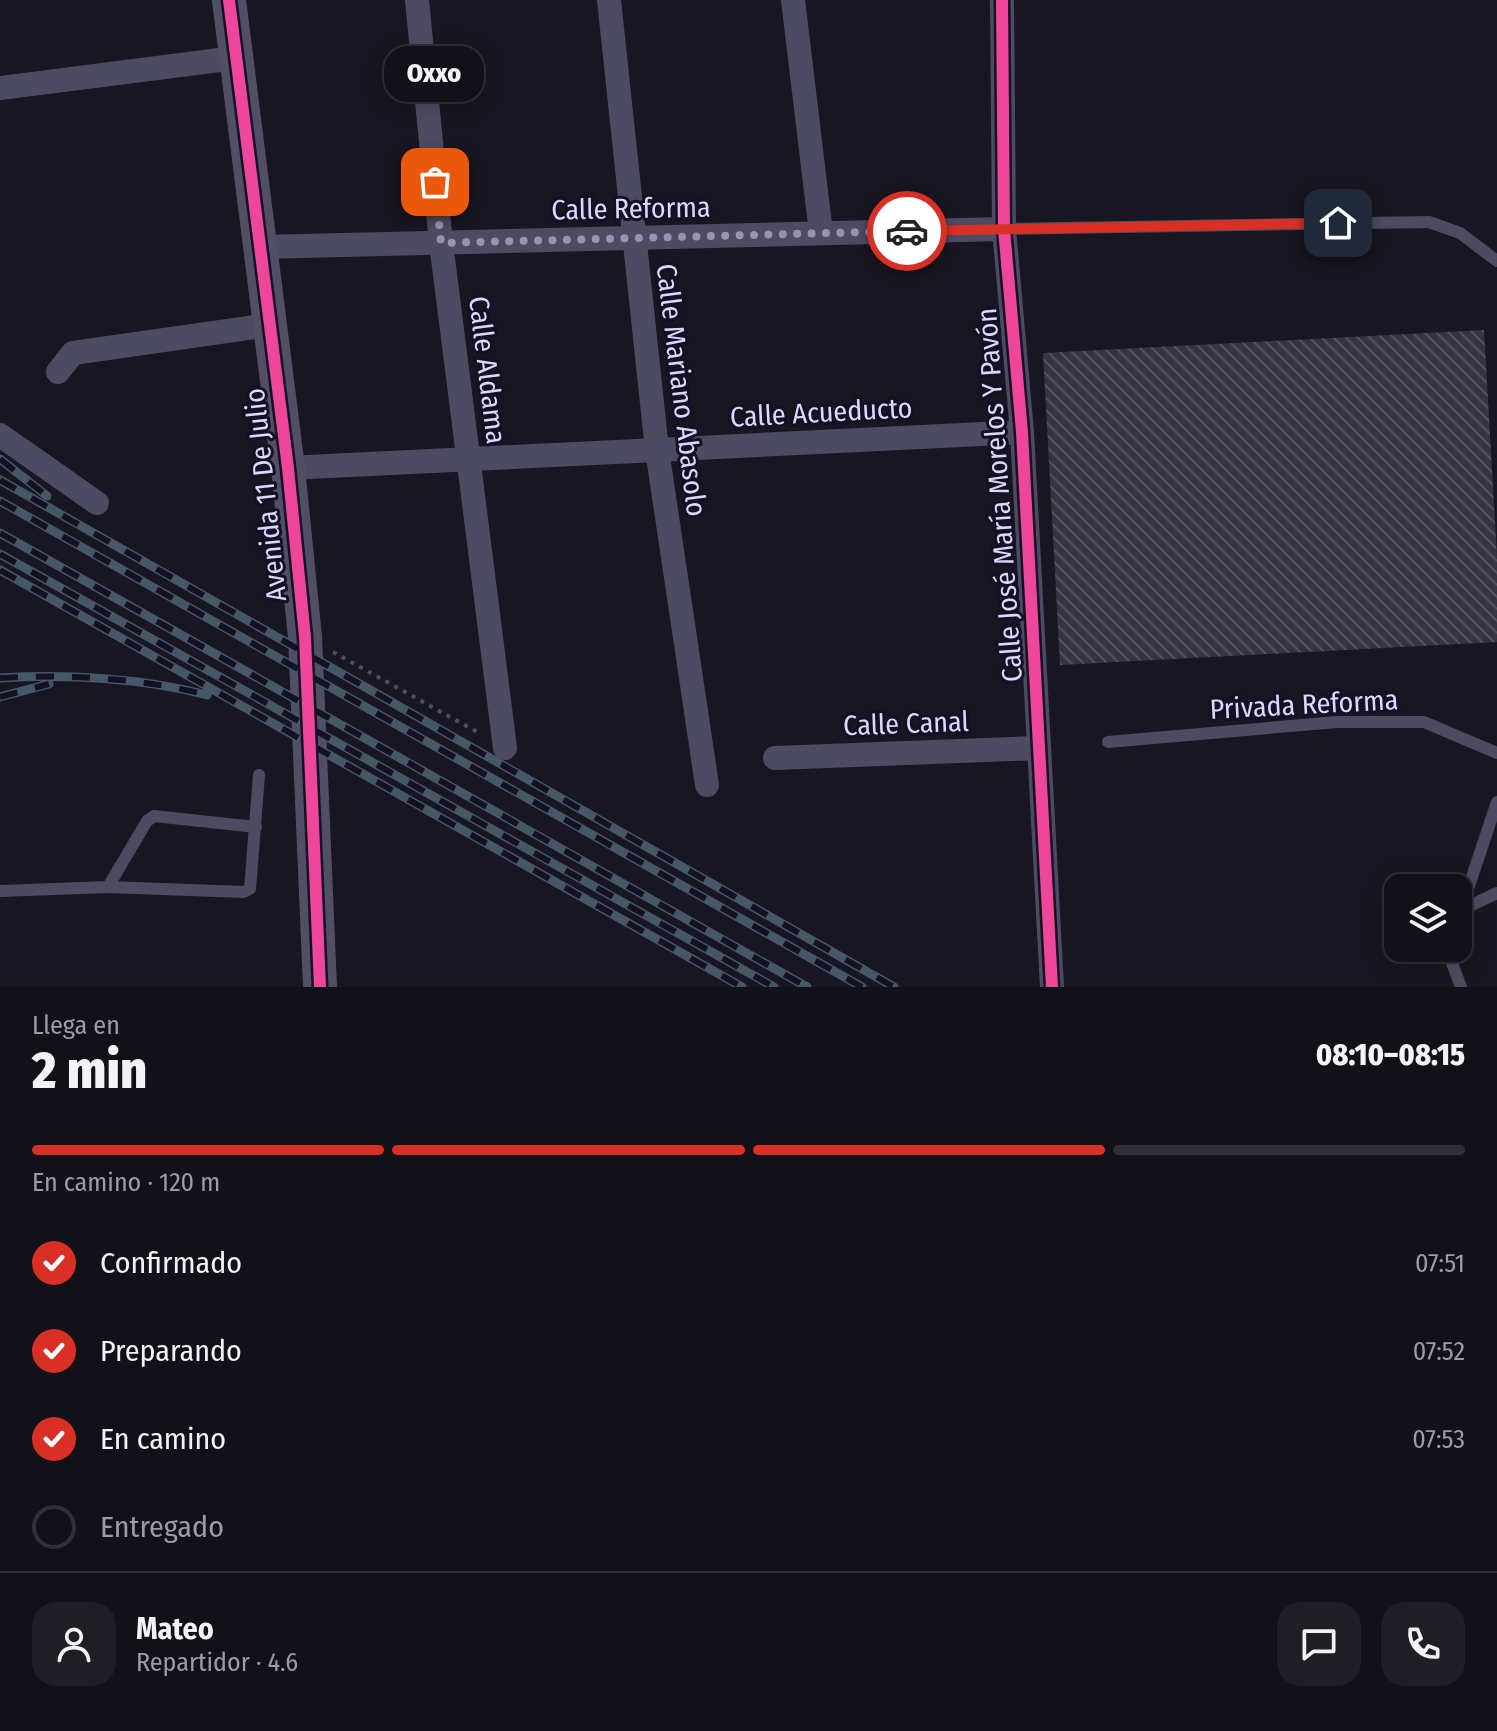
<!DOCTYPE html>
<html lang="es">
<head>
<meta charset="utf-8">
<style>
	:root { --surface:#121018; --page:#1f1e25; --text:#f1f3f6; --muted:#9c9da2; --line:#313037; --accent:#d93025 }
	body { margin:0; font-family:"Fira Sans Condensed",sans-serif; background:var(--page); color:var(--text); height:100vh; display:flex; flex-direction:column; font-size:30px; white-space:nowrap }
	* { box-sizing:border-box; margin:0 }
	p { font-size:26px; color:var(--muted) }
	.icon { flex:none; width:44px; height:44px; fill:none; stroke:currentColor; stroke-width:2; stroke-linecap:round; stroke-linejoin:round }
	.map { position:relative; height:987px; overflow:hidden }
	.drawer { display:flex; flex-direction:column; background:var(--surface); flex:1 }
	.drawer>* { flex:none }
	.tools { position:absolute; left:1384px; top:874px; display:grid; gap:16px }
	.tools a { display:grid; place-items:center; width:88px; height:88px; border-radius:16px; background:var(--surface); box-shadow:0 4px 20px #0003,0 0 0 2px var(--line); font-size:40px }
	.pin { position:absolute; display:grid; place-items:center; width:68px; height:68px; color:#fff; margin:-34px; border-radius:16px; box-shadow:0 4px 12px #0006 }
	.courier { position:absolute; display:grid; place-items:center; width:80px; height:80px; margin:-40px; border:6px solid #d93025; border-radius:50%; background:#fff; color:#222; box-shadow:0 2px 10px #0007 }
	.bubble { position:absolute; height:56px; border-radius:24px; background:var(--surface); box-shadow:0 4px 20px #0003,0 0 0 2px var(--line); font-size:26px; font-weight:800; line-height:56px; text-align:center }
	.head em { font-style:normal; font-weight:800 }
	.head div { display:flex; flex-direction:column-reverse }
	.head { display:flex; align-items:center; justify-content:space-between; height:136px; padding:0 32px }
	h1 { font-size:52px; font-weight:800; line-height:60px }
	.bar { display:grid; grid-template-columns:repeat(4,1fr); gap:12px 8px; align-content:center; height:96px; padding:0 32px }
	.bar i { height:10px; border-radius:6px; background:var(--line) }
	.bar .current { background:var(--accent) }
	.bar p { grid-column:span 4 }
	.line { display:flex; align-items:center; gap:20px; padding:0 32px; border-top:2px solid var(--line) }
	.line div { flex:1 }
	.round { display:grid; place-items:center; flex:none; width:84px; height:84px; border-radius:24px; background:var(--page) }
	ol { padding:0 32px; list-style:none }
	li { display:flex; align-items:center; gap:24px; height:88px }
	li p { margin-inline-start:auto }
	li .icon { padding:8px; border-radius:50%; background:var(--accent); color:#fff; stroke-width:4 }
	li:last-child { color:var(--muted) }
	li i { width:44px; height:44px; border:4px solid var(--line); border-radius:50% }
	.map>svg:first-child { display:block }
	.building { fill:url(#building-back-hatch) }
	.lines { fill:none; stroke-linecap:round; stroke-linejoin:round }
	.path { stroke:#485260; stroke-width:4; stroke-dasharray:4 6; stroke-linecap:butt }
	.lane { stroke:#4d4b61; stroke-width:12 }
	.street { stroke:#4d4b61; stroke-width:24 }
	.secondary { stroke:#514f66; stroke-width:34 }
	.rail-casing { stroke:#465868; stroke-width:9 }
	.rail { stroke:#151125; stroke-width:6; stroke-dasharray:18; stroke-linecap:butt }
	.cycleway-casing { stroke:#151125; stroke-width:17 }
	.cycleway { stroke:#ed469a; stroke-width:12 }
	.done { stroke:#9894b0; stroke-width:8; stroke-dasharray:0 14.4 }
	.route { stroke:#d93025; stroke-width:10 }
	.labels { text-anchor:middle; stroke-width:6; stroke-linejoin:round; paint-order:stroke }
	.street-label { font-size:28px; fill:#ddd8fd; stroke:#151125 }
</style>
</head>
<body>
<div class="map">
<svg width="1497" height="987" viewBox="0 0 1497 987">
	<defs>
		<pattern id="building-back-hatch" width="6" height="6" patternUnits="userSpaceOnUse" patternTransform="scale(2)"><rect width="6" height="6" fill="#363442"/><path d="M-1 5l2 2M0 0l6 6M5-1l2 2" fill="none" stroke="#53515e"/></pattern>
	</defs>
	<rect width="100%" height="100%" fill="#181620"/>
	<path class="building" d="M1484,330L1497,556V642L1060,665L1043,353Z"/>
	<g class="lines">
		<path class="path" d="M333,652L479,733"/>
		<g class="lane">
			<path d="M1004,229L1429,222L1460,233L1497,261"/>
			<path d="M1108,742L1337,722H1424L1497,753"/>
			<path d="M108,887L147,821L154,816L256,827"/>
			<path d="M0,891L108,887L244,892L250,889L259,775"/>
			<path d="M1461,910L1497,802"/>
			<path d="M1458,914L1461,910L1497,893"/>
			<path d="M1448,948L1449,955L1461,987"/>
		</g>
		<g class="street">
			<path d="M417,0L441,243L505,748"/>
			<path d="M609,0L657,450L707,785"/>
			<path d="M793,0L821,233"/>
			<path d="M1002,0L1004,229L1022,432L1052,987"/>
			<path d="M0,88L235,58"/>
			<path d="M260,247L1004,229"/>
			<path d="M58,372L73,353L269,325"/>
			<path d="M0,435L97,503"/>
			<path d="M288,468L1022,432"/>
			<path d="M775,758L1039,748"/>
		</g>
		<path class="secondary" d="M229,0L288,468L305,637L320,987"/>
		<defs>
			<g id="rail">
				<path d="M0,459L47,496"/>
				<path d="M0,480L894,987"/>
				<path d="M0,501L862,987"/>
				<path d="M0,533L807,987"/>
				<path d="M0,554L774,987"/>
				<path d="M0,570L742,987"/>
				<path d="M0,678C66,674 143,678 207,695"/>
				<path d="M0,697L49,684"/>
			</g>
		</defs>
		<use href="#rail" class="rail-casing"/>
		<use href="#rail" class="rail"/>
		<defs>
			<g id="cycleway">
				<path d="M229,0L288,468L305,637L320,987"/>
				<path d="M1002,0L1004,229L1022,432L1052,987"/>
			</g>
		</defs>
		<use href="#cycleway" class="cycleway-casing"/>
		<use href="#cycleway" class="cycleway"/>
	</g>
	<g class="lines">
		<path class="done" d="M435,182L441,243L907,231"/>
		<path class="route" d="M907,231L1338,223"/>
	</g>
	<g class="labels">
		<g class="street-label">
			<text transform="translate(631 208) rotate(-1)" y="10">Calle Reforma</text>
			<text transform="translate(488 370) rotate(83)" y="10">Calle Aldama</text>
			<text transform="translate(682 390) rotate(83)" y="10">Calle Mariano Abasolo</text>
			<text transform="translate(821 412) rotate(-3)" y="10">Calle Acueducto</text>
			<text transform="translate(265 495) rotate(-96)" y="10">Avenida 11 De Julio</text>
			<text transform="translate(999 495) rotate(-94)" y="10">Calle José María Morelos Y Pavón</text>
			<text transform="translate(1304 704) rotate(-3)" y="10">Privada Reforma</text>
			<text transform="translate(906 723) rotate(-2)" y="10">Calle Canal</text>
		</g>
	</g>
</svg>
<div class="tools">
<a><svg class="icon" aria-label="layers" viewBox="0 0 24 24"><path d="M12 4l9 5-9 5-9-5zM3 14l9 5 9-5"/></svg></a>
</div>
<div class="pin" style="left:435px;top:182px;background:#ea580c"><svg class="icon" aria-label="bag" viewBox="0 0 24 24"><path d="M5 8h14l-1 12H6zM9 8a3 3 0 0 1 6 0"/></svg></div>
<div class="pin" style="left:1338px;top:223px;background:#1f2937"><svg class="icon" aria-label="home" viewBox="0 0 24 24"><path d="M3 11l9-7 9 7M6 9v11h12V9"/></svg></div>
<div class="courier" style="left:907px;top:231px"><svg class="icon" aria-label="car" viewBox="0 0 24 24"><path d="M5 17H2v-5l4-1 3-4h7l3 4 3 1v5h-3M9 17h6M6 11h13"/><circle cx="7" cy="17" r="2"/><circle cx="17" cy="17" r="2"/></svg></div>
<div class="bubble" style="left:384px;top:46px;width:100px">Oxxo</div>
</div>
<section class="drawer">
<div class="head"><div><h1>2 min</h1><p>Llega en</p></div><em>08:10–08:15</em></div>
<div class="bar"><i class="current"></i><i class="current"></i><i class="current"></i><i></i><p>En camino · 120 m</p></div>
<ol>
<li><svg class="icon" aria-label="check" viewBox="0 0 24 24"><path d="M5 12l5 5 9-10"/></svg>Confirmado<p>07:51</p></li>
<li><svg class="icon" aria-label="check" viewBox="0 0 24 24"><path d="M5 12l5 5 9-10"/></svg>Preparando<p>07:52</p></li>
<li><svg class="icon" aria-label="check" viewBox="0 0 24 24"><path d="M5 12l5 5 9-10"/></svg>En camino<p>07:53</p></li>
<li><i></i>Entregado</li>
</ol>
<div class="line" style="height:144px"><a class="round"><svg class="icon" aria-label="person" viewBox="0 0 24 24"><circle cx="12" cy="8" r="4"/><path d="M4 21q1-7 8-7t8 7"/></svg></a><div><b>Mateo</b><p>Repartidor · 4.6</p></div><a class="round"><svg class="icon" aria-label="chat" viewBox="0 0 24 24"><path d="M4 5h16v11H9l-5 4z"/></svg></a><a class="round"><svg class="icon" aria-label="phone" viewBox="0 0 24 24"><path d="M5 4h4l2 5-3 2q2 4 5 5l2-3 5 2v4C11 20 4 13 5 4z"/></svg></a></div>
</section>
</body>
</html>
